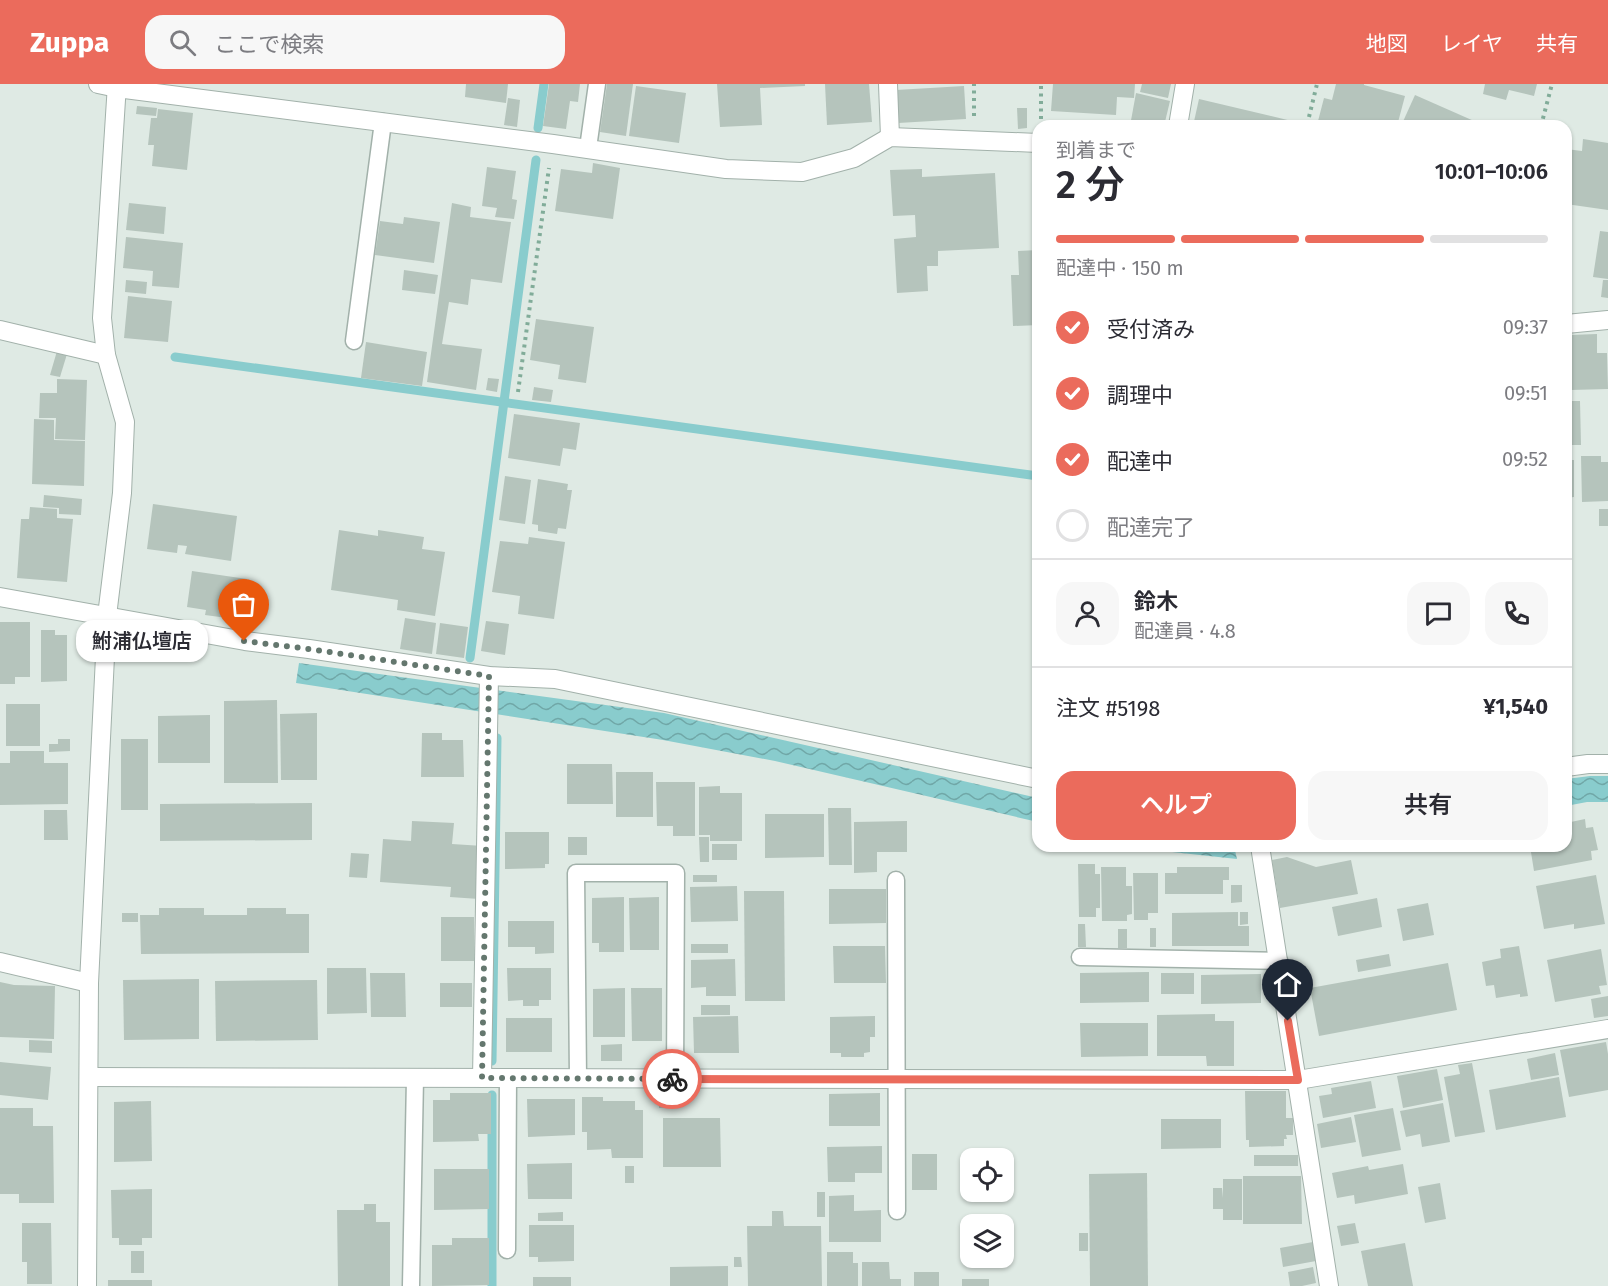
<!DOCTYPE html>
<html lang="ja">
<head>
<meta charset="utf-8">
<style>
	:root { --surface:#fff; --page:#f7f7f7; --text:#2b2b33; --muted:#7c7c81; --line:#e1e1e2; --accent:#eb6b5c }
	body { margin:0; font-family:"Fira Sans","Noto Sans JP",sans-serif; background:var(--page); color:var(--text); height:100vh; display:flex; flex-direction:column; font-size:22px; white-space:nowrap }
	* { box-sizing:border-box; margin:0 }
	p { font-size:20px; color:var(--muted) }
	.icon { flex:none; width:33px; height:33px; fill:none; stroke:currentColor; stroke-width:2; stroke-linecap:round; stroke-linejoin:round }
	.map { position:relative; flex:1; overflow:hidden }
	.side { position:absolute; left:1032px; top:36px; width:540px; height:732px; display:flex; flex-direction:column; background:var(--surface); border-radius:18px; box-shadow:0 2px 4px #0004 }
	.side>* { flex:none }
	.fabs { position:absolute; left:960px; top:1064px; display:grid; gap:12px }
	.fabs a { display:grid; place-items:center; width:54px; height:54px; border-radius:12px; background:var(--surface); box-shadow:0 2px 4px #0004; font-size:30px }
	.pin { position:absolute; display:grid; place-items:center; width:51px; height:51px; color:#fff; margin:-62px -26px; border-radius:50% 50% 50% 0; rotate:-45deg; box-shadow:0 0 6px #0007 }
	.pin .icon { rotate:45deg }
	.courier { position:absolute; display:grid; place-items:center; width:60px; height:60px; margin:-30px; border:4px solid #eb6b5c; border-radius:50%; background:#fff; color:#222; box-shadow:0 2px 8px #0007 }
	.bubble { position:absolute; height:42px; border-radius:18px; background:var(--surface); box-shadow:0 2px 4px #0004; font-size:20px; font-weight:600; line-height:42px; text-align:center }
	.overview em { font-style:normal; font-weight:600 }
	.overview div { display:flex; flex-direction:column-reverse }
	.overview { display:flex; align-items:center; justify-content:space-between; height:102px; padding:0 24px }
	h1 { font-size:39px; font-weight:600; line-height:45px }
	.bar { display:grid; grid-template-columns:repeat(4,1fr); gap:9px 6px; align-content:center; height:72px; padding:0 24px }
	.bar i { height:8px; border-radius:4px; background:var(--line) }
	.bar .current { background:var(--accent) }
	.bar p { grid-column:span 4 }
	.line { display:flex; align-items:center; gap:15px; padding:0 24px; border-top:2px solid var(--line) }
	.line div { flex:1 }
	.round { display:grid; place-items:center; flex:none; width:63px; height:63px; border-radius:18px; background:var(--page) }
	ol { padding:0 24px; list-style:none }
	li { display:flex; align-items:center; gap:18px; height:66px }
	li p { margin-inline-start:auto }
	li .icon { padding:6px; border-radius:50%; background:var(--accent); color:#fff; stroke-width:4 }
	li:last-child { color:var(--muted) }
	li i { width:33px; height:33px; border:3px solid var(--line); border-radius:50% }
	.primary-button { display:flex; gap:12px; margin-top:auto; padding:12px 24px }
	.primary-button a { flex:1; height:69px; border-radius:18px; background:var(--accent); color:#fff; font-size:24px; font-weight:600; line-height:69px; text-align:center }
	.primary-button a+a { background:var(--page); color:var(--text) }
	header { display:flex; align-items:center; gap:36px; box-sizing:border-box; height:84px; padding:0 30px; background:var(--accent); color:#fff }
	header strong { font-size:28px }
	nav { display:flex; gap:33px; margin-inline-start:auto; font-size:21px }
	.search { width:420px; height:54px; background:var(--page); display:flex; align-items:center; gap:15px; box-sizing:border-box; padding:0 21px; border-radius:18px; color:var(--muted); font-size:22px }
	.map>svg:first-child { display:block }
	.water { fill:url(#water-waves) }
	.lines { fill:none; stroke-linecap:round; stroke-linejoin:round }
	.stream { stroke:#89cccd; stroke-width:9 }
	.building { fill:#b5c4bc }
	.service-casing { stroke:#a2b1aa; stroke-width:19 }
	.minor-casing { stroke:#a2b1aa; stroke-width:20 }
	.tertiary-casing { stroke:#a2b1aa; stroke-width:20 }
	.path { stroke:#81ac99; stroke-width:4; stroke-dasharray:3 4.5; stroke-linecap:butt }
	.service { stroke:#fff; stroke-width:16 }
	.minor { stroke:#fff; stroke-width:18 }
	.tertiary { stroke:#fff; stroke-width:18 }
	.done { stroke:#64776e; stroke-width:6; stroke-dasharray:0 10.8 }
	.route { stroke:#eb6b5c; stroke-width:8 }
</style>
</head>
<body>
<header>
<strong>Zuppa</strong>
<div class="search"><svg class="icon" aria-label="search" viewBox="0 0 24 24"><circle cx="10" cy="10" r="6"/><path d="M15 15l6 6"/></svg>ここで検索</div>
<nav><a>地図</a><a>レイヤ</a><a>共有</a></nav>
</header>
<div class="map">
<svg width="1608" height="1202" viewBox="0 0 1608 1202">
	<defs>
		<pattern id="water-waves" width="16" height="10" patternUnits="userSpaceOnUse" patternTransform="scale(1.5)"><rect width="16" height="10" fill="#89cccd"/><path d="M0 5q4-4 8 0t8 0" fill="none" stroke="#70a7a7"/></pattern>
	</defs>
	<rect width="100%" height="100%" fill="#dfeae4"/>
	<g class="water">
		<path d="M299,579L664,629L1038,714V738L775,677L663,656L296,599Z"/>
		<path d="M1590,692H1608V718H1587L1566,722V695Z"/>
		<path d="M1144,762H1234L1237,775L1172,768Z"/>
	</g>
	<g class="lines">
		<g class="stream">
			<path d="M538,44L544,0"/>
			<path d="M175,273L1038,392"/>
			<path d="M470,574L536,76"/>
			<path d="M492,977L497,654"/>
			<path d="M492,1202V1011"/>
		</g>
	</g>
	<g class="building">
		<path d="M466,0H508L506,19L465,13Z"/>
		<path d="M549,0H580L578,18L570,17L566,45L543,42Z"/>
		<path d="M607,0H633L626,52L600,48Z"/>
		<path d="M717,0H805V2L760,4L762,41L720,43Z"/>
		<path d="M825,0H869L872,38L827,41Z"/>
		<path d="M1053,0H1135L1134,14L1117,13L1116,31L1051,27Z"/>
		<path d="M1142,0H1171L1168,14L1140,8Z"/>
		<path d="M1336,0H1364V1L1405,12L1397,42L1317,41L1324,14L1332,16Z"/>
		<path d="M1485,0H1537L1534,12L1509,6L1506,16L1483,10Z"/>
		<path d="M636,2L686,9L679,59L629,52Z"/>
		<path d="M964,2L966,35L898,39L896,6Z"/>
		<path d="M1136,9L1170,17L1164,42H1130Z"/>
		<path d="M1415,11L1474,37L1471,42H1401Z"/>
		<path d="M508,14L520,16L517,43L504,41Z"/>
		<path d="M1199,15L1300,39L1299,42H1193Z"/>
		<path d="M137,22L157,24L156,32L136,30Z"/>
		<path d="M1017,24H1027V44L1018,45Z"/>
		<path d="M158,25L193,29L187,86L152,82L154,61H148L151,34H157Z"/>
		<path d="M1583,55L1608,59V126L1566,120V65L1582,67Z"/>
		<path d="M593,79L620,84L613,135L555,127L561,85L592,89Z"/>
		<path d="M487,83L516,87L512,115L517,116L514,135L495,133L497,124L482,122Z"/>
		<path d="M922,85V93L995,89L999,164L938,167V182H927L928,207L897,209L894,155L916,153L915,131L893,132L890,86Z"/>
		<path d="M129,119L166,123L164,150L126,146Z"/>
		<path d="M452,119L471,123L470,133L511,138L502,199L471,195L468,221L449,218L442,260L482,265L476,306L427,298Z"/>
		<path d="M404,133L440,138L434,179L375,171L380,137L403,140Z"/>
		<path d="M1600,147L1608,148V195L1593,193Z"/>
		<path d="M126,153L183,159L179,204L152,202L153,187L123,184Z"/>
		<path d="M1038,166V241L1013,242L1011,191H1019L1018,167Z"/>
		<path d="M404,186L438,191L435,210L402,206Z"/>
		<path d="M126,196L147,198L146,210L125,208Z"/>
		<path d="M1603,196H1608V214L1601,213Z"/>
		<path d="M128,212L172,217L168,258L124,254Z"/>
		<path d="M536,235L594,243L586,299L558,295L560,281L530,276Z"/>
		<path d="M1597,250V269H1607L1608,305L1571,306L1570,251Z"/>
		<path d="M366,258L427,268L422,302L361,294Z"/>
		<path d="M57,267L67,270L60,293L50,291Z"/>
		<path d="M488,294L499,295L497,308L486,306Z"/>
		<path d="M57,295L87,296L85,356L55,355L56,334H39L40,309H57Z"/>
		<path d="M534,303L553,306L551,318L532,316Z"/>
		<path d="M1566,317H1580L1581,361H1566Z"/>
		<path d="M514,330L580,339L576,366L563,364L560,382L508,374Z"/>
		<path d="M34,335L54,336V356L85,357L84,402L32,400Z"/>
		<path d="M1581,372H1601V378H1608V417L1582,418Z"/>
		<path d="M1566,376H1574V413L1566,414Z"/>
		<path d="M505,392L531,396L525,440L499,436Z"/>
		<path d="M538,395L568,400L567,406H572L566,445L558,444L557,450L538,447V441L532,440Z"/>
		<path d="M44,411L82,415L81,431L59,430V424L43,423Z"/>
		<path d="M153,420L237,432L231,477L185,470L187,462L178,461L177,469L147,465Z"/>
		<path d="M30,423L57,425V434L73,435L67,498L17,494L21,435H29Z"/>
		<rect x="1599" y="425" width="9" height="17"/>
		<path d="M339,446L378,452V446L424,453L422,465L445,468L435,532L397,526L398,516L331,506Z"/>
		<path d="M529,453L565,458L554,535L518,530L520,512L492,508L500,457L528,460Z"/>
		<path d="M192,487L247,495L242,536L205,531L206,526L187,523Z"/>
		<path d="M405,534L436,539L432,570L400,565Z"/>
		<path d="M486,537L509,540L505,571L481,567Z"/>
		<path d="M0,538H30V593H15V600H0Z"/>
		<path d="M440,539L468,543L464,574L436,570Z"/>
		<path d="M41,546H55V551H67V597L41,598Z"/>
		<path d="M277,616L278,699H224V617Z"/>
		<rect x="6" y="620" width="34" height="42"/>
		<path d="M317,629V696H281L280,630Z"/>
		<path d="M210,631V679H158V632Z"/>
		<path d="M422,649H442V656H463L464,693H421Z"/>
		<path d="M58,655H70V667L49,668V660H58Z"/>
		<rect x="121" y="655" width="27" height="71"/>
		<path d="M10,667H44V679H68V720L0,721V679H10Z"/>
		<path d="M567,680H612L613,720H567Z"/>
		<rect x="616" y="688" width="37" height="45"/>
		<path d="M656,698H695V752H673V742H657Z"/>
		<path d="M720,702V709H742V757H710V751H699V703Z"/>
		<path d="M312,719V756L160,757V720Z"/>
		<path d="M828,724H851L852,781H829Z"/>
		<path d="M44,726H67L68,756H44Z"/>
		<path d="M765,730H824V773L765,774Z"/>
		<path d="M1585,735L1586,744L1593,743L1598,766L1591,767L1592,776L1534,787L1530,762H1566V739Z"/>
		<path d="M412,737L454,739L452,760L483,762L479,815L450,813L451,803L380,798L383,755L411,757Z"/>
		<path d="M907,737V768H877V788L854,789V738Z"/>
		<path d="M505,748H549V780H545V784L505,785Z"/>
		<rect x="568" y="753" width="19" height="18"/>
		<path d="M699,753H709V778H700Z"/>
		<rect x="712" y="760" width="25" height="16"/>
		<path d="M351,769L369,770L367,794L349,793Z"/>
		<path d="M1287,773L1316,783L1351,776L1358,810L1280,824L1272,776Z"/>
		<path d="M1078,780H1095V790H1100V824H1096V833H1079Z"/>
		<path d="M1101,783H1126V802H1132V830L1127,831V837H1102Z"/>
		<path d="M1177,783H1229V796H1223V810H1165V789H1177Z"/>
		<path d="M1133,789H1158V829H1148V836H1134Z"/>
		<rect x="693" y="791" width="24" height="7"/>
		<path d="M1596,791L1605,840L1574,845V840L1544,845L1536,802Z"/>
		<path d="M1231,801H1242V818L1231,819Z"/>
		<path d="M737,802L738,837L691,838L690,803Z"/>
		<path d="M829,805H886V839L829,840Z"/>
		<path d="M744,807H784L785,917H745Z"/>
		<path d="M624,813V868H599V859H592V814Z"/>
		<path d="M659,813V866H630L629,814Z"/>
		<path d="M1377,814L1382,843L1338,852L1332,823Z"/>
		<path d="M1428,819L1434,851L1403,857L1397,825Z"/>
		<path d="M159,824H204V831H247V824H286V830H309V869L141,870L140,831H159Z"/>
		<path d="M1238,828V842H1249V862H1172V829Z"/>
		<path d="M1240,828H1248V840L1240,841Z"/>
		<rect x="122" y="829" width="16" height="9"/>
		<rect x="441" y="833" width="33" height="44"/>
		<path d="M508,837H554V869L535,870V863H508Z"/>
		<path d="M1078,840H1085L1086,863H1078Z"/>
		<rect x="1150" y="844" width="6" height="19"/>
		<rect x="1118" y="845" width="9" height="19"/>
		<rect x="691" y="860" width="37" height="9"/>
		<path d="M833,862H885L886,899H834Z"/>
		<path d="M1519,862L1528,912L1520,913V910L1496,914L1494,901L1486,902L1482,878L1501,874L1500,865Z"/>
		<path d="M1601,865L1607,901L1599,902L1601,910L1555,918L1547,876Z"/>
		<path d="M1389,870L1391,882L1358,888L1356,876Z"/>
		<path d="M735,875L736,912H706V903L691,904V876Z"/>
		<path d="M1448,879L1457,926L1319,952L1310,904Z"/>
		<path d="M327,884H366L367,929L327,930Z"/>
		<path d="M507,884H551V916H539V922H523V916L508,917Z"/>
		<path d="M1149,888V918L1080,919V889Z"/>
		<path d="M370,889H405L406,933H371Z"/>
		<rect x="1161" y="889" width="33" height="21"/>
		<path d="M1261,890V919L1201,920V891Z"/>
		<path d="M199,895V955L124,956L123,896Z"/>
		<path d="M317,896L318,956L216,957L215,897Z"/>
		<path d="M0,898L14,901L55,902L54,955L0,953Z"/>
		<rect x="440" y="899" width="32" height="24"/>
		<path d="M625,904V953H593V905Z"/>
		<path d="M631,904H662V957H632Z"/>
		<path d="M1608,912V932L1594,934L1591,915Z"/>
		<rect x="701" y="921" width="29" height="10"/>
		<path d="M1215,930V937H1234V982H1207L1206,972H1157V931Z"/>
		<path d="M738,932L739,969H694L693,933Z"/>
		<path d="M875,932V953H870V968L864,969V973H841V969H830V933Z"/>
		<rect x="506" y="934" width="46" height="34"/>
		<path d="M1080,939H1148V972L1081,973Z"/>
		<path d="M29,956L52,957V969L29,968Z"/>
		<path d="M1606,958L1608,970V1006L1569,1013L1560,966Z"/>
		<path d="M622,960V977H601V961Z"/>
		<path d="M1555,969L1559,991L1531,996L1527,975Z"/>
		<path d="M0,978L51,983L48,1016L0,1011Z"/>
		<path d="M1472,979L1485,1048L1455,1053L1444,993L1460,990L1458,981Z"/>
		<path d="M1437,985L1443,1016L1403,1024L1397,992Z"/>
		<path d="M1559,993L1566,1033L1496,1046L1489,1006Z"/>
		<path d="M1371,997L1376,1024L1323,1034L1319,1012L1332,1010L1331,1004Z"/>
		<path d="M1245,1007H1286V1034H1293V1051H1286L1287,1055H1284V1062L1249,1063V1056H1246Z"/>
		<path d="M450,1009H491V1050H478L479,1057L433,1058V1016H450Z"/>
		<path d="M880,1009V1042H829V1010Z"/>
		<path d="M582,1013H603V1017H635V1026H643V1074H612L611,1065L587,1066V1048H582Z"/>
		<path d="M659,1013H669V1023L659,1024Z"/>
		<path d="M527,1015H575V1051L528,1053Z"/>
		<path d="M151,1017L152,1077L114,1078V1018Z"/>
		<path d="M1443,1019L1450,1058L1422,1063L1420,1050L1406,1053L1400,1027Z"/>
		<path d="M0,1024H33V1042H53L54,1119H19V1110H0Z"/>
		<path d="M1393,1024L1401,1066L1362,1073L1354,1031Z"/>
		<path d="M1351,1033L1356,1058L1321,1064L1317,1040Z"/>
		<path d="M663,1034H720L721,1083H663Z"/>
		<path d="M1161,1035H1221V1064L1161,1065Z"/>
		<path d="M882,1062V1089H855V1098H828L827,1063Z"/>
		<rect x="912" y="1070" width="25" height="36"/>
		<rect x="1254" y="1071" width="44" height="11"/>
		<rect x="962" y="1074" width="8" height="32"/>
		<path d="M572,1079V1115H528L527,1080Z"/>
		<path d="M1403,1080L1408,1110L1355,1120L1354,1111L1337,1114L1332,1089L1368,1082L1369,1086Z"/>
		<rect x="625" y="1082" width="9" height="17"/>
		<path d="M434,1085H489V1125L434,1126Z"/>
		<path d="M1147,1089L1148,1202H1090L1089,1090Z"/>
		<path d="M1243,1092H1301L1302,1140H1243Z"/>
		<path d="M1223,1095H1242V1136H1223V1125H1213V1104H1222L1223,1114Z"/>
		<path d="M1440,1099L1446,1135L1425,1139L1418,1103Z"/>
		<path d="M152,1105V1154H142V1161H119V1154H112L111,1106Z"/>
		<rect x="817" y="1108" width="8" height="25"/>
		<path d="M854,1111V1127L881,1126V1158H829V1112Z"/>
		<path d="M364,1120H376V1138H390V1202H338L337,1126H364Z"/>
		<path d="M772,1127H783L784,1142H821L822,1202H748L747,1142H772Z"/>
		<path d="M563,1128V1137H538V1129Z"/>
		<path d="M962,1135H989V1140H970V1170L962,1171Z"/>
		<path d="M22,1139H51L52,1200H27V1178H22Z"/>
		<path d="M1355,1139L1359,1159L1341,1162L1337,1142Z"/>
		<path d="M529,1141H574V1177L538,1178V1173H529Z"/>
		<rect x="1079" y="1149" width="9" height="18"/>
		<path d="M452,1154H489V1201L432,1202V1161H452Z"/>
		<path d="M1313,1158L1316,1177L1283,1183L1280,1164Z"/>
		<path d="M1405,1159L1413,1202H1368L1361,1167Z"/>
		<rect x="131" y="1167" width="13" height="22"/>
		<path d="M827,1168H853V1179H858V1202H827Z"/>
		<path d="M734,1173H741L742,1183H734Z"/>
		<path d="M862,1178H889L890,1195H901V1202H862Z"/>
		<path d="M728,1182V1202H670V1183Z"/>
		<path d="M1313,1183L1316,1199L1302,1202H1290L1288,1188Z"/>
		<rect x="914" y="1188" width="25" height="14"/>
		<rect x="533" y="1193" width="38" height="9"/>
		<rect x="962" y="1195" width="27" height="7"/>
		<rect x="108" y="1196" width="44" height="6"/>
	</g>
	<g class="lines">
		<defs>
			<g id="service">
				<path d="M588,64L597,0"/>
				<path d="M354,257L383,38"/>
				<path d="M896,796L897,1127"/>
				<path d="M1080,873L1279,877"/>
				<path d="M578,994L576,789H676L675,995"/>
				<path d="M507,1166L508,994"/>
				<path d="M411,1202L415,994"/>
			</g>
			<g id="minor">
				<path d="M98,0L117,4L553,60L726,85L802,88L854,74L890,53L1038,59"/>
				<path d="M888,0L890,53"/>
				<path d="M1178,42L1185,0"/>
				<path d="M1566,240L1608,236"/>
				<path d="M0,246L106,271"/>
				<path d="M0,513L245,557L309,565L489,592L555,595L1038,695"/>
				<path d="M1566,683L1588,680H1608"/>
				<path d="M1260,762L1329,1202"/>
				<path d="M0,878L89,899"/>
				<path d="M89,993L1298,996L1608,945"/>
				<path d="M482,994L489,592"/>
			</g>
			<path id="tertiary" d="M87,1202L89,899L107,532L122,409L125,338L106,271L102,234L117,0"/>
		</defs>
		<use href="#service" class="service-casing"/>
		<use href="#minor" class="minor-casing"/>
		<use href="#tertiary" class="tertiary-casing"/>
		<g class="path">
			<path d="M974,32V0"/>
			<path d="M1309,33L1317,0"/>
			<path d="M1041,35V0"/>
			<path d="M1541,42L1552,0"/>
			<path d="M518,308L549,84"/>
		</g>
		<use href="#service" class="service"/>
		<use href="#minor" class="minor"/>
		<use href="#tertiary" class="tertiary"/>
	</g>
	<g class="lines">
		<path class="done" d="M244,557L309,565L489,592L482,994L672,995"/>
		<path class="route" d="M672,995L1298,996L1288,937"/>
	</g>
</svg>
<div class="fabs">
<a><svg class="icon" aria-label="locate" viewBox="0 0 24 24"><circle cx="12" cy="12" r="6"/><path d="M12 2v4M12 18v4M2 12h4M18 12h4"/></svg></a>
<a><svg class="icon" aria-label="layers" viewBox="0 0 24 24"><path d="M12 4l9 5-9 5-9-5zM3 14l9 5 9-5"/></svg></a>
</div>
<div class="pin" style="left:244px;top:557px;background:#ea580c"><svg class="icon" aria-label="bag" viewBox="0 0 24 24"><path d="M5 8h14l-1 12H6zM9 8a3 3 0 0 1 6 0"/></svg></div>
<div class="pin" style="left:1288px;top:937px;background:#1f2937"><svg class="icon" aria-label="home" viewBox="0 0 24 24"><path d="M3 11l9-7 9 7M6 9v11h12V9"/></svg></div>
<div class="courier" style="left:672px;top:995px"><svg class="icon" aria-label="bike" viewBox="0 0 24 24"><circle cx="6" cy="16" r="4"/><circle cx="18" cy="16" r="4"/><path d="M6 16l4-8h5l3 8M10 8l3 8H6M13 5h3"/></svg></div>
<div class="bubble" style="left:76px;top:536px;width:132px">鮒浦仏壇店</div>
<section class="side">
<div class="overview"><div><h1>2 分</h1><p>到着まで</p></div><em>10:01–10:06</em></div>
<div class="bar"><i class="current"></i><i class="current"></i><i class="current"></i><i></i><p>配達中 · 150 m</p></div>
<ol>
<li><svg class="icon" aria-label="check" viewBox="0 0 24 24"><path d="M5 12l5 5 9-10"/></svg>受付済み<p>09:37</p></li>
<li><svg class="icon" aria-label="check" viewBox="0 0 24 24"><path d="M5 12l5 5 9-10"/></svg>調理中<p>09:51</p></li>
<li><svg class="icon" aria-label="check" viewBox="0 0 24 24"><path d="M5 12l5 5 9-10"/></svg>配達中<p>09:52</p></li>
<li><i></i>配達完了</li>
</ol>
<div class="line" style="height:108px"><a class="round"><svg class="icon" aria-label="person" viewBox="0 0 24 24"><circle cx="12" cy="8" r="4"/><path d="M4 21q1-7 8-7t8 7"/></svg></a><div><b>鈴木</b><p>配達員 · 4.8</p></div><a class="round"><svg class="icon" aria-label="chat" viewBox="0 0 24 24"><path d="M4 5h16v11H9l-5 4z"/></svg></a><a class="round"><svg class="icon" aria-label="phone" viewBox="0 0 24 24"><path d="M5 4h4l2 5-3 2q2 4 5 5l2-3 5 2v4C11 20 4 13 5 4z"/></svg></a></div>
<div class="line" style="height:78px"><div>注文 #5198</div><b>¥1,540</b></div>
<div class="primary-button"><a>ヘルプ</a><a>共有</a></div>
</section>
</div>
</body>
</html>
